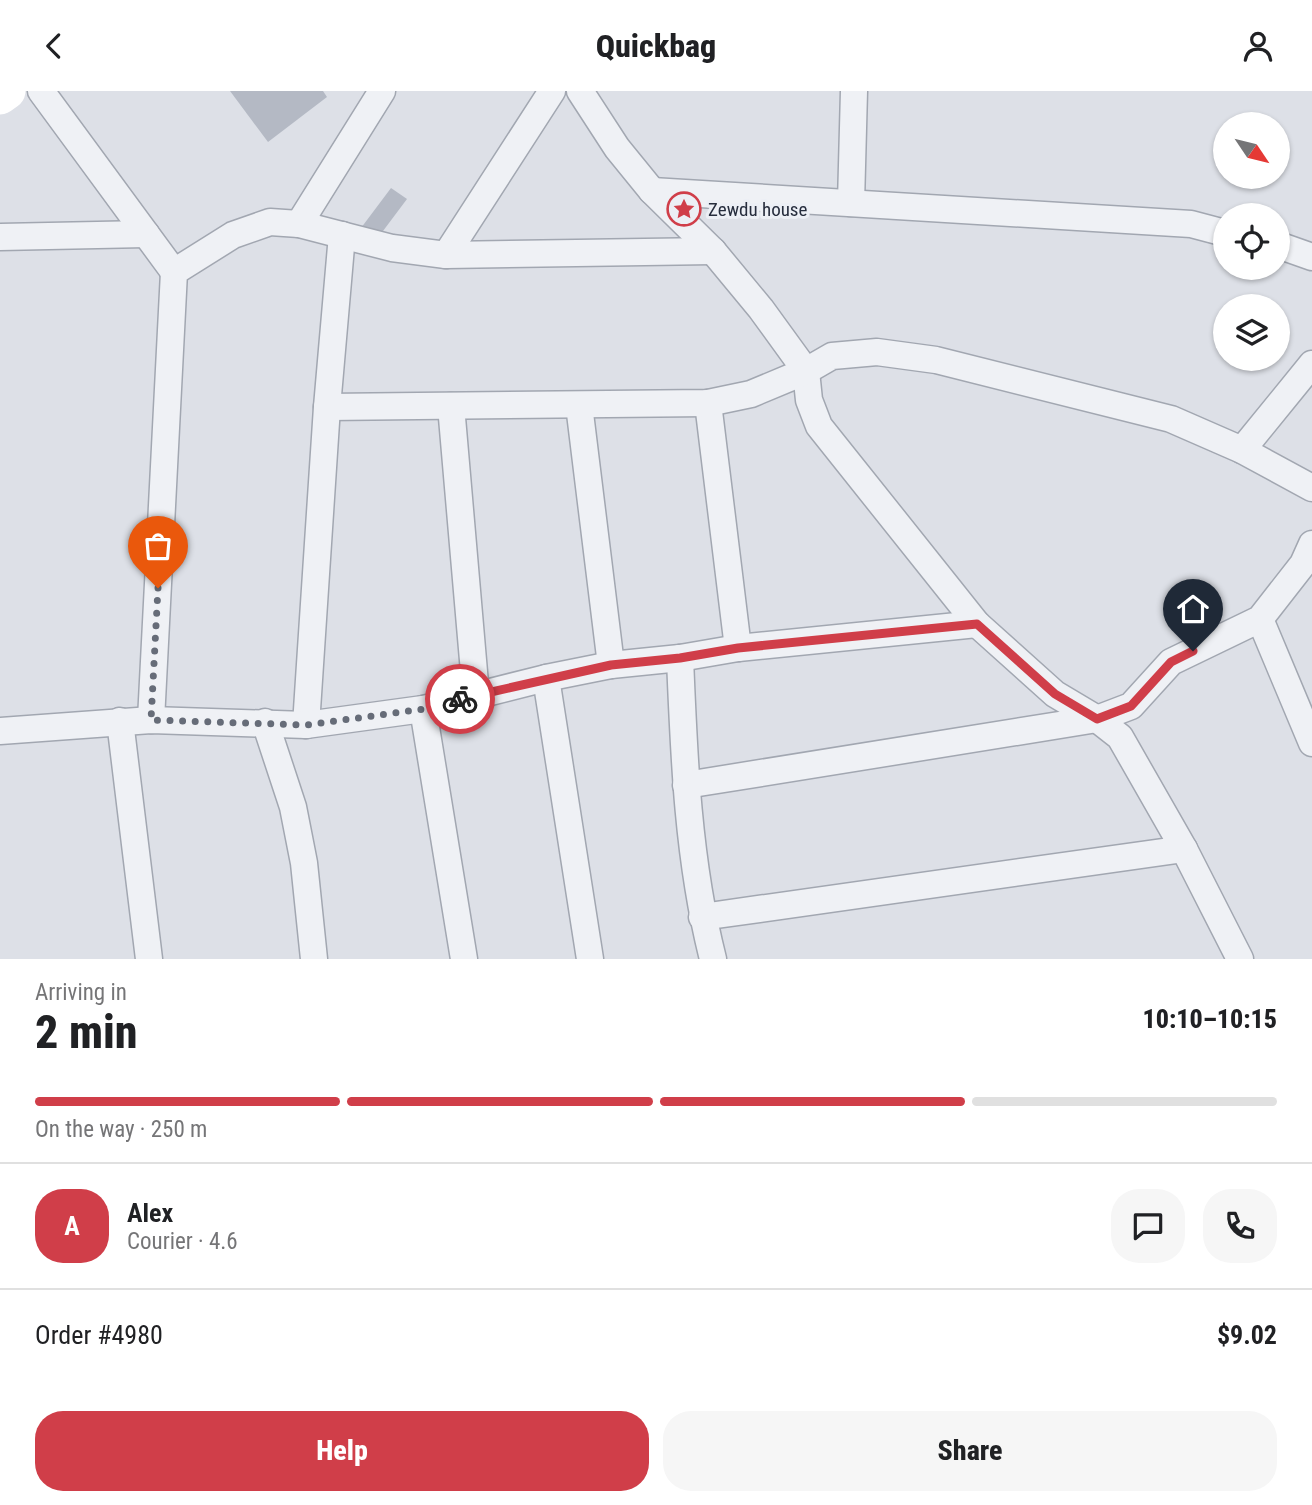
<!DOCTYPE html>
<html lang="en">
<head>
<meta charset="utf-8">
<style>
	:root { --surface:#fff; --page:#f6f6f6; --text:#202124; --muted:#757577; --line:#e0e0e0; --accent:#d03e49 }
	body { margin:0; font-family:"Roboto Condensed",sans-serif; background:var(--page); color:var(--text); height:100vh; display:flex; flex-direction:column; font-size:26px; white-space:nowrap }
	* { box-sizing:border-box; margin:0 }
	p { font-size:23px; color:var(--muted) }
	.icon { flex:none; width:38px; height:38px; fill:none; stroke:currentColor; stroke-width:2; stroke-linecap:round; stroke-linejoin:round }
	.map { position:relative; height:868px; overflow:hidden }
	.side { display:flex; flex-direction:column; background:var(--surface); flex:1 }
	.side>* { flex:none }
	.needle { width:46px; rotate:125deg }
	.fabs { position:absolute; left:1213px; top:21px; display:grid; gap:14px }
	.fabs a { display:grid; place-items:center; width:77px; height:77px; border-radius:50%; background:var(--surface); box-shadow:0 2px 5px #0004; font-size:35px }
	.pin { position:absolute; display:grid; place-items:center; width:60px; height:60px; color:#fff; margin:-72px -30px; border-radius:50% 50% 50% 0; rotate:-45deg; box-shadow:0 0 7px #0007 }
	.pin .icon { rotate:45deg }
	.courier { position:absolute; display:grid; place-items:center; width:70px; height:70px; margin:-35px; border:5px solid #d03e49; border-radius:50%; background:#fff; color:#222; box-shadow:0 2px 9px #0007 }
	.overview em { font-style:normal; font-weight:800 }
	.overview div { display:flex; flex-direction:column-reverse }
	.overview { display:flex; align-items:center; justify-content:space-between; height:119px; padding:0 35px }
	h1 { font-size:46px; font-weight:800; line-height:52px }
	.bar { display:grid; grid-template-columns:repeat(4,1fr); gap:10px 7px; align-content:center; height:84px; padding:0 35px }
	.bar i { height:9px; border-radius:5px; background:var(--line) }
	.bar .active { background:var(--accent) }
	.bar p { grid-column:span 4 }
	.line { display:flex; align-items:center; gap:18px; padding:0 35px; border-top:2px solid var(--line) }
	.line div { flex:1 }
	.round { display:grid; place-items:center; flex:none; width:74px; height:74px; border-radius:28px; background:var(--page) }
	.cta { display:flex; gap:14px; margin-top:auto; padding:14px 35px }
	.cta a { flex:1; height:80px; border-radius:28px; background:var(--accent); color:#fff; font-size:28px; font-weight:800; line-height:80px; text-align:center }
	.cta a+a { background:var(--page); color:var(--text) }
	header { display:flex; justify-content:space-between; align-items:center; height:91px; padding:0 35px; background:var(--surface); font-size:32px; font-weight:800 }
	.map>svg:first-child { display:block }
	.building { fill:#b4b9c4 }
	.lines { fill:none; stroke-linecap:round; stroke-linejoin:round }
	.street-casing { stroke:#a2a7b1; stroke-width:29 }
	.street { stroke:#eff1f5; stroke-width:26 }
	.secondary { stroke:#fff; stroke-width:37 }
	.done { stroke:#666c78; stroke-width:7; stroke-dasharray:0 12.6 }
	.route { stroke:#d03e49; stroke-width:9 }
	.labels { text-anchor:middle; stroke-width:6; stroke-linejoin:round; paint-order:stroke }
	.poi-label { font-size:19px; fill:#262d3d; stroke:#eceff5; text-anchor:start }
</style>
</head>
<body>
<header><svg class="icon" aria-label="back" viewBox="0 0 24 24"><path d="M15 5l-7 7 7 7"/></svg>Quickbag<svg class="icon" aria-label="person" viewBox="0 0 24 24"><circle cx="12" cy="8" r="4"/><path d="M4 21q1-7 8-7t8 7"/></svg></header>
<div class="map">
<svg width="1312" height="868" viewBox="0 0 1312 868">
	<rect width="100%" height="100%" fill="#dde0e7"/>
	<g class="building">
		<path d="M230,0H323L327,6L268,51Z"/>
		<path d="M391,97L407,108L377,148L361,137Z"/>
	</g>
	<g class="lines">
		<defs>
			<g id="street">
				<path d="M41,0L174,181"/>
				<path d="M580,0L617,57L652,100L713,160L761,218L806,280L809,309L819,335L977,533L1055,603L1097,628L1120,646L1184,758L1240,868"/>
				<path d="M652,100L1191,133L1225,142"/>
				<path d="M851,112L854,0"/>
				<path d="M299,133L382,0"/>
				<path d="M0,146L146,143"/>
				<path d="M1278,154L1312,166"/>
				<path d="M446,164L552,0"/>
				<path d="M708,312L738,557"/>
				<path d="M579,314L611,574"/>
				<path d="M451,315L476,604"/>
				<path d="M327,316L708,312L751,303L806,280L832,265L877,261L936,269L1171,328L1242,359L1312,397"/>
				<path d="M1242,359L1312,273"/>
				<path d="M1260,528L1312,652"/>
				<path d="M680,567C684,668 688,770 713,868"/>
				<path d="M546,587L590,868"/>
				<path d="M423,618L464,868"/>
				<path d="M151,629L174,181L233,144L270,131L299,133L392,157L446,164L713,160"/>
				<path d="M120,630L149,868"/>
				<path d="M265,631L293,716L304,772L314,868"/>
				<path d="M306,634L327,316L342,144"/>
				<path d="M0,640L151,629L306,634L423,618L546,587L611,574L680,567L738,557L977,533"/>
				<path d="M686,694L1097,628L1131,615L1171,571L1260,528L1303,473L1312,453"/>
				<path d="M702,826L1184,758"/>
			</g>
		</defs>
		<use href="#street" class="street-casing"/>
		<use href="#street" class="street"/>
		<path class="secondary" d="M0,5L7,0"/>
	</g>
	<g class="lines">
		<path class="done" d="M158,497L151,629L306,634L424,618L460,608"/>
		<path class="route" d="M460,608L611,574L680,567L738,557L977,533L1055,603L1097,628L1131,615L1171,571L1193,560"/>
	</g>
	<defs>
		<symbol id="sight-ring" viewBox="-11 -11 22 22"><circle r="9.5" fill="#eceff5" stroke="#d03e49" stroke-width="1.5"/><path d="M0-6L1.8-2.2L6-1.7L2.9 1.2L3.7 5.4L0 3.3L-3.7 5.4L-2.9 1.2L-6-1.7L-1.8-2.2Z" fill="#d03e49"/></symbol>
	</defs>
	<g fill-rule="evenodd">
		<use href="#sight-ring" x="665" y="99" width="38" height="38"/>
	</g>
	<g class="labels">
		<g class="poi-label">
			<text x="708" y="125">Zewdu house</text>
		</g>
	</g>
</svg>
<div class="fabs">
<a><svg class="needle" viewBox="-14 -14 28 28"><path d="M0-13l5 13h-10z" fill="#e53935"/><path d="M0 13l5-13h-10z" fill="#757577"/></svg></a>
<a><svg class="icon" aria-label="locate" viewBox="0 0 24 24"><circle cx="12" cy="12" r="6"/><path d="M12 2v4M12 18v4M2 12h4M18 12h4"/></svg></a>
<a><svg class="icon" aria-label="layers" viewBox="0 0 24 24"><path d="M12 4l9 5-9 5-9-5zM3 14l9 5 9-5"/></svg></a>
</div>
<div class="pin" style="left:158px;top:497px;background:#ea580c"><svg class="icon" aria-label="bag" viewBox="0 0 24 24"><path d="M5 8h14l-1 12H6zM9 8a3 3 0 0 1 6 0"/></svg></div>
<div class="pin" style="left:1193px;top:560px;background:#1f2937"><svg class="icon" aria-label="home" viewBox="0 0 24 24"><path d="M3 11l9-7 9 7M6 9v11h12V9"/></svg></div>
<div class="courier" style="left:460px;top:608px"><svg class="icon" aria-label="bike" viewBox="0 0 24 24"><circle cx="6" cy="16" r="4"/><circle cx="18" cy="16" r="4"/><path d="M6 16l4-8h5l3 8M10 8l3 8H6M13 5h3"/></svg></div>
</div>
<section class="side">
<div class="overview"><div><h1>2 min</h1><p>Arriving in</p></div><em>10:10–10:15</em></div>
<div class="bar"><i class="active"></i><i class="active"></i><i class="active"></i><i></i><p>On the way · 250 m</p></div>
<div class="line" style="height:126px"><b class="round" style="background:var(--accent);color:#fff">A</b><div><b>Alex</b><p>Courier · 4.6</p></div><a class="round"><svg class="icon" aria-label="chat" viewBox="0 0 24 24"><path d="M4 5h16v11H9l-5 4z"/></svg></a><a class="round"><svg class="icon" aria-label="phone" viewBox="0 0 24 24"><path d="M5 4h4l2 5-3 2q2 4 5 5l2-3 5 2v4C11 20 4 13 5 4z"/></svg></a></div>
<div class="line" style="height:91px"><div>Order #4980</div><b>$9.02</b></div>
<div class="cta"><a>Help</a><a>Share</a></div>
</section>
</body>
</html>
